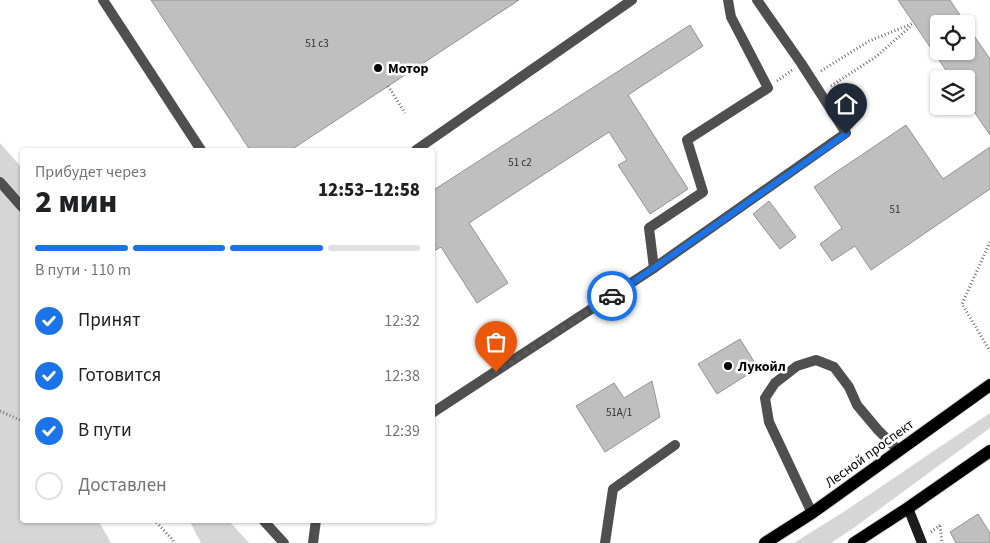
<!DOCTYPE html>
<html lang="ru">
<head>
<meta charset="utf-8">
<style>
	:root { --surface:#fff; --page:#f6f6f6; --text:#202124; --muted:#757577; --line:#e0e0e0; --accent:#1a73e8 }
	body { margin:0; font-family:"Source Sans 3",sans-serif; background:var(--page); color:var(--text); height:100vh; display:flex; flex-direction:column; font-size:19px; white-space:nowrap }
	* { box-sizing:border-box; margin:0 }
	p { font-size:16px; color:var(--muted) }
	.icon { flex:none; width:28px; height:28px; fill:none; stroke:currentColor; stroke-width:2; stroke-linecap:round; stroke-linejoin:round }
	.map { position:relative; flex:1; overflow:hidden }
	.details { position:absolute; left:20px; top:148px; width:415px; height:375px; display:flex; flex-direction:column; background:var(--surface); border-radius:5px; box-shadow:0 1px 4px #0004 }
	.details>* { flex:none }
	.fabs { position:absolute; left:930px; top:15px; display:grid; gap:10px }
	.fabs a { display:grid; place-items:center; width:45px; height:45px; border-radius:5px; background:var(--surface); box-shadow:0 1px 4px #0004; font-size:25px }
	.pin { position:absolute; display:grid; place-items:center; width:42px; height:42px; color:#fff; margin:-51px -21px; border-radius:50% 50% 50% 0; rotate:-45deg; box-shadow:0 0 5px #0007 }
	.pin .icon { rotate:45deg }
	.courier { position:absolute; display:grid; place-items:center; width:50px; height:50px; margin:-25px; border:4px solid #1a73e8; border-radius:50%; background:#fff; color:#222; box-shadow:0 1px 6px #0007 }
	.overview em { font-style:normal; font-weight:800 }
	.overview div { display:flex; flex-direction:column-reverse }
	.overview { display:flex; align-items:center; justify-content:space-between; height:85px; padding:0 15px }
	h1 { font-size:32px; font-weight:800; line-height:38px }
	.bar { display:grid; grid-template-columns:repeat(4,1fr); gap:8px 5px; align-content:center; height:60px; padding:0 15px }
	.bar i { height:6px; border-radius:4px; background:var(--line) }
	.bar .on { background:var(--accent) }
	.bar p { grid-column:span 4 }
	ol { padding:0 15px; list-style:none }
	li { display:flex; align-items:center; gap:15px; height:55px }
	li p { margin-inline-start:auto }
	li .icon { padding:5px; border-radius:50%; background:var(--accent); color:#fff; stroke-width:4 }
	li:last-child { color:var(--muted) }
	li i { width:28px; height:28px; border:2px solid var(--line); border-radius:50% }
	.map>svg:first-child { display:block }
	.green { fill:#d6d6d6 }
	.building { fill:#bfbfbf; stroke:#939393 }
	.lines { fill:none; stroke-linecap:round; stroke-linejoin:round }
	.primary-casing { stroke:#dbdbdb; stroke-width:14 }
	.path { stroke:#717171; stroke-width:3; stroke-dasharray:1 2.5; stroke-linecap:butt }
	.service { stroke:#4f4f4f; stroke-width:10 }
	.secondary { stroke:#1c1c1c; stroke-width:10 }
	.primary { stroke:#000; stroke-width:12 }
	.done { stroke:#595959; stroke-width:5; stroke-dasharray:0 9 }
	.route { stroke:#1a73e8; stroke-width:6 }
	.poi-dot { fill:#000; stroke:#fff; stroke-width:2 }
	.labels { text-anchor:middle; stroke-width:5; stroke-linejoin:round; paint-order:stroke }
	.number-label { font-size:11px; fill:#303030 }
	.poi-label { font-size:14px; font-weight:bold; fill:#000; stroke:#fff; text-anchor:start }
	.street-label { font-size:14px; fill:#000; stroke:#fff }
</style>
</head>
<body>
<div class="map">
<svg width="990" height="543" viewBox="0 0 990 543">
	<rect width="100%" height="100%" fill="#fff"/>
	<g class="green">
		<path d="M0,143L22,168V520H98L111,543H0Z"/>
		<path d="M990,413V428L855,527L831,543H794L845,511Z"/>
		<path d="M189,520H228L249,543H201Z"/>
	</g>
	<g class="building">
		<path d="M151,0H519L291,150H250Z"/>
		<path d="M898,0H950L966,24H939V51H966V24L990,59V135L966,100V79H952Z"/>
		<path d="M690,25L703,46L628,95L688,189L650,214L618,165L627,160L609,132L469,223L508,283L477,303L441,247L432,252V191Z"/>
		<path d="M906,125L943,179L990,147V189L871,270L855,246L832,261L820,244L842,228L814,187Z"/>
		<path d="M769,201L796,237L780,249L753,214Z"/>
		<path d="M740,339L758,368L717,394L698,364Z"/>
		<path d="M652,381L660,417L605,452L576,406L614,383L624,398Z"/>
		<path d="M978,514L990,533V543H956L950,532Z"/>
	</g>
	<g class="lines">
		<defs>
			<g id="primary">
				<path d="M765,543L812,513L990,385"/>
				<path d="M854,543L908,508L990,451"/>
			</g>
		</defs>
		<use href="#primary" class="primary-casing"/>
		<g class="path">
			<path d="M821,71L869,41L914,23"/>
			<path d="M777,81L792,70"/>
			<path d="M388,86L405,113"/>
			<path d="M831,86L877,56L912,25"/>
			<path d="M990,242L962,304L990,351"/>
			<path d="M0,411L22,421"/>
			<path d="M154,520L173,540L174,543"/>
			<path d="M940,526L942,543"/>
			<path d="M931,532L940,525"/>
		</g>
		<g class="service">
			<path d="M103,0L201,150"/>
			<path d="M416,150L632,0"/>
			<path d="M0,182L22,207"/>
			<path d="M654,268L649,228L703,192L687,140L768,88L731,17L728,0"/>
			<path d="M432,413L654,268L846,133L801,63L757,0"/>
			<path d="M812,513L769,422L765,398L775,383L797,366L816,360L834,367L849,387L857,405L878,430L898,450"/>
			<path d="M263,520L284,543"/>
			<path d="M313,543L316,520"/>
			<path d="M605,543L613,489L675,445"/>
		</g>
		<path class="secondary" d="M908,508L922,543"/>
		<use href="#primary" class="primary"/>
	</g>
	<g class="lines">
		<path class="done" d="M496,372L612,296"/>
		<path class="route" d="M612,296L654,268L846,134"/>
	</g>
	<g class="poi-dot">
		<circle cx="378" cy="68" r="5"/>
		<circle cx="728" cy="366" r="5"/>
	</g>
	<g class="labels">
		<g class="number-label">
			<text x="317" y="47">51 с3</text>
			<text x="520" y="166">51 с2</text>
			<text x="895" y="213">51</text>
			<text x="619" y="416">51А/1</text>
		</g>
		<g class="poi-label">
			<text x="388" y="73">Мотор</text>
			<text x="738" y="371">Лукойл</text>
		</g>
		<g class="street-label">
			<text transform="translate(869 453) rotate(-36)" y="5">Лесной проспект</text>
		</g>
	</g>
</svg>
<div class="fabs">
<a><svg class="icon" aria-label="locate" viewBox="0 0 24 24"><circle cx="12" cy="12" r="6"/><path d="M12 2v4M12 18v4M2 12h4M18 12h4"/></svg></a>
<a><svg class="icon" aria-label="layers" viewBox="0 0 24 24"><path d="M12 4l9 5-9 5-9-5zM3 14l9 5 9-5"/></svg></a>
</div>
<div class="pin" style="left:496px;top:372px;background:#ea580c"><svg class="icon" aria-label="bag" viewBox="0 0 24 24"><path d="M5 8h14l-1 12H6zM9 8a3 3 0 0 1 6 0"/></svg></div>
<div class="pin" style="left:846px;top:134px;background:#1f2937"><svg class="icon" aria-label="home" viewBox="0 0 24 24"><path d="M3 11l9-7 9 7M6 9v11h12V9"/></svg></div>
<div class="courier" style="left:612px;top:296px"><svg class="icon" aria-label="car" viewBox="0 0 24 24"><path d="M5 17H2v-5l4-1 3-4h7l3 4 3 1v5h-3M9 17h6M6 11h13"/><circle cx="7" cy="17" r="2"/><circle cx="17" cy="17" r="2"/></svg></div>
<section class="details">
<div class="overview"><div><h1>2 мин</h1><p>Прибудет через</p></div><em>12:53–12:58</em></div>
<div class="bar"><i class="on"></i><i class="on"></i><i class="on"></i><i></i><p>В пути · 110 m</p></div>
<ol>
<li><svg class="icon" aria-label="check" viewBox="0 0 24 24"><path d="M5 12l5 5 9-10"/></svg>Принят<p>12:32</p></li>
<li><svg class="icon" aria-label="check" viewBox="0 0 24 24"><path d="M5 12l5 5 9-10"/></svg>Готовится<p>12:38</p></li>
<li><svg class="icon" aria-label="check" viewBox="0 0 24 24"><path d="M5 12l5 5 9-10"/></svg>В пути<p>12:39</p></li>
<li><i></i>Доставлен</li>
</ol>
</section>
</div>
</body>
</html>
